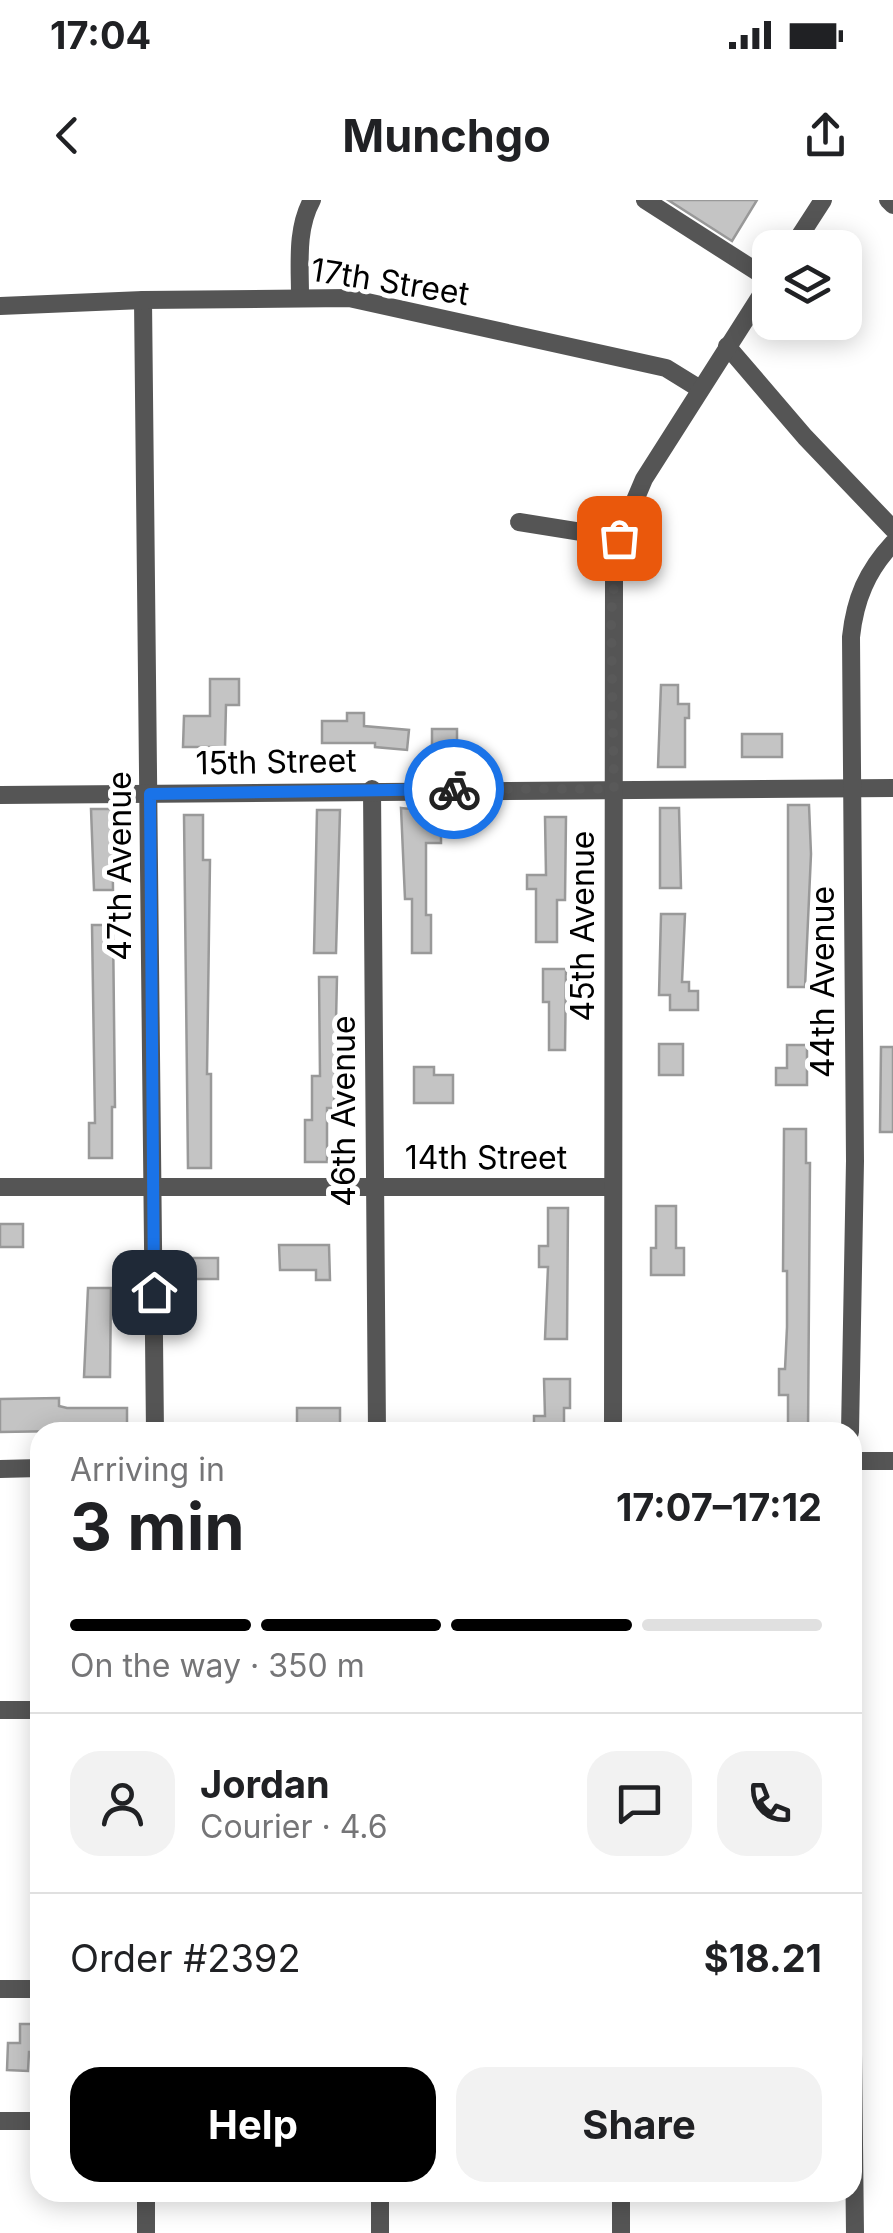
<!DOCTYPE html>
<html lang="en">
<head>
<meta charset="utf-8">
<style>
	:root { --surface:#fff; --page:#f2f2f2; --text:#202124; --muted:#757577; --line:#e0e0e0; --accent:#000 }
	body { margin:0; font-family:Inter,sans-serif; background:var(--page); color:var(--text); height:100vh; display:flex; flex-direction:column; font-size:38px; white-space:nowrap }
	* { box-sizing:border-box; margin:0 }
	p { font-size:32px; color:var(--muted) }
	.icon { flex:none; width:55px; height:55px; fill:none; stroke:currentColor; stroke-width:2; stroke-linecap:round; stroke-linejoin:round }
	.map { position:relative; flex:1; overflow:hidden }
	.sheet { position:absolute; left:30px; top:1222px; width:832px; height:780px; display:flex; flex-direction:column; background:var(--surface); border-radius:30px; box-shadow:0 5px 25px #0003 }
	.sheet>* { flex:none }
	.controls { position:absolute; left:752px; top:30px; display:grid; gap:20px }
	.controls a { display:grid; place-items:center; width:110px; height:110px; border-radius:20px; background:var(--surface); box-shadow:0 5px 25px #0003; font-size:50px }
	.pin { position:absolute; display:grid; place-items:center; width:85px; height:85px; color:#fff; margin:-42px; border-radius:20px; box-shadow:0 5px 15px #0006 }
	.courier { position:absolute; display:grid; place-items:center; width:100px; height:100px; margin:-50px; border:8px solid #1a73e8; border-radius:50%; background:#fff; color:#222; box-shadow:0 2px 12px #0007 }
	.head em { font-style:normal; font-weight:700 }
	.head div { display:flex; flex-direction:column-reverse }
	.head { display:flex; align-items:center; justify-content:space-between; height:170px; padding:0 40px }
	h1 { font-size:65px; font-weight:700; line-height:75px }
	.bar { display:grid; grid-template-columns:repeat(4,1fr); gap:15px 10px; align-content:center; height:120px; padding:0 40px }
	.bar i { height:12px; border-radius:8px; background:var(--line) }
	.bar .on { background:var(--accent) }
	.bar p { grid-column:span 4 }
	.line { display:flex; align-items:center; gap:25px; padding:0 40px; border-top:2px solid var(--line) }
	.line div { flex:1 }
	.round { display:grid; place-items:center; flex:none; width:105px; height:105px; border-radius:30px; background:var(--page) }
	.primary-button { display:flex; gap:20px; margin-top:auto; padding:20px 40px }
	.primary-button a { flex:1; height:115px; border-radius:30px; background:var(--accent); color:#fff; font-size:40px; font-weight:700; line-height:115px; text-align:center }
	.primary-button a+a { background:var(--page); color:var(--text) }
	.status { display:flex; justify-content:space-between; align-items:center; height:70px; padding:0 50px; background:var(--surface); direction:ltr }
	.status svg { height:28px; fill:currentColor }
	header { display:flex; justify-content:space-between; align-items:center; height:130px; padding:0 40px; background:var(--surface); font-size:45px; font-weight:700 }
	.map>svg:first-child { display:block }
	.building { fill:#c4c4c4; stroke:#999; stroke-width:2.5 }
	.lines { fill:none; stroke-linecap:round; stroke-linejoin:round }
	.minor { stroke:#555; stroke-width:18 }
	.done { stroke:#595959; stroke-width:10; stroke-dasharray:0 18 }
	.route { stroke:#1a73e8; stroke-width:12 }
	.labels { text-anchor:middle; stroke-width:10; stroke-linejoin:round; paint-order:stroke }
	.street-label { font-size:32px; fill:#000; stroke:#fff }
</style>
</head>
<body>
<div class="status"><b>17:04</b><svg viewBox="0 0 49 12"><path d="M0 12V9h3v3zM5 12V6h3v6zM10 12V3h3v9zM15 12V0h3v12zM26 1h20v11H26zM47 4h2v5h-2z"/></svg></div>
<header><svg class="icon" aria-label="back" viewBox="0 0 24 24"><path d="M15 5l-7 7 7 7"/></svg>Munchgo<svg class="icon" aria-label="share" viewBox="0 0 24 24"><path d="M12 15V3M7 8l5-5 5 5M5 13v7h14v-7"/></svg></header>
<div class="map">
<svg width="893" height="2033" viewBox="0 0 893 2033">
	<rect width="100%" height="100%" fill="#fff"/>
	<g class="building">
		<path d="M668,0H757L732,41Z"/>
		<path d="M210,479H239V505H226L225,547H183L184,516H210Z"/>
		<path d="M661,485H678V504H689V518H685V567H658Z"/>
		<path d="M347,513H364V526L409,530L407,550L375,547V543H322V521H347Z"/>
		<rect x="432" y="529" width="25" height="24"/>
		<rect x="742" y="534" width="40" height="23"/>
		<path d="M788,605H809L811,654L805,787H788Z"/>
		<path d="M401,608L441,612V643H426V715H431V753H412V699H405Z"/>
		<path d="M660,608H679L681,688H660Z"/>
		<path d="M91,609H112L113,690H94Z"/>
		<path d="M317,610H340L336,753H314Z"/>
		<path d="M184,615H203V660H210L207,874H211V968H188Z"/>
		<path d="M545,617H566L565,700H557V742H536V689H527V675H546Z"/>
		<path d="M661,714H685L682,782H689V791H698V810H670V795H659Z"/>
		<path d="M92,725H113L115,907H112V958H89V923H95Z"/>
		<path d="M543,769H566L565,850H549V802H543Z"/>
		<path d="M319,777H337L334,908H327V962H305V920H312V876H320Z"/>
		<rect x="659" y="844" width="24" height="31"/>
		<path d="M787,845H807V885H776V868H787Z"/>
		<path d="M881,847H893V932H880Z"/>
		<path d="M414,867H434V875H453V903H414Z"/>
		<path d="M784,929H806V963H810L808,1232H788V1195H779V1169H785L787,1127V1071H783Z"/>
		<path d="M656,1006H676V1048H684V1075H651V1048H656Z"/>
		<path d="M548,1008H568L567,1139H545L548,1067H539V1046H548Z"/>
		<rect x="0" y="1024" width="23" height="23"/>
		<path d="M279,1045H329L330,1080H316V1070H280Z"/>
		<rect x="190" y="1058" width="28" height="21"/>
		<path d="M88,1088H111L110,1177H84Z"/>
		<path d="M544,1179H570V1208H564V1232H534V1216H545Z"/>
		<path d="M59,1198V1206L67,1208H127V1230L0,1232V1199Z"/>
		<rect x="297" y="1208" width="43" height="18"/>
		<path d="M20,1824H40V1852H29L28,1871L7,1870L8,1843H20Z"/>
	</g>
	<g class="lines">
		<g class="minor">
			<path d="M645,0L770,80"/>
			<path d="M888,0L893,5"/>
			<path d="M792,48L823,0"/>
			<path d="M300,96C300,64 296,29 312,0"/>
			<path d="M143,100L155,1232"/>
			<path d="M0,106L143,100L349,98L666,168L700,189"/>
			<path d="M727,146L805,237L893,329"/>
			<path d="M519,322L619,338"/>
			<path d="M372,589L377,1232"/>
			<path d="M0,595L893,588"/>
			<path d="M0,987H612"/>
			<path d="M613,1232L614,378L619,338L644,279L770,81"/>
			<path d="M850,1232L855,961L851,437C855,399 867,371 893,343"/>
			<path d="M852,1261H893"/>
			<path d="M0,1269L40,1268"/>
			<path d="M0,1510H40"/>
			<path d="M852,1765L855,2033"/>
			<path d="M0,1789H40"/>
			<path d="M0,1921H40"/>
			<path d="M146,1992V2033"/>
			<path d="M380,1992V2033"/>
			<path d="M621,1992V2033"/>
		</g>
	</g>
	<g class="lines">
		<path class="done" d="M454,589H614L611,415L619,338"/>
		<path class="route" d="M154,1092L150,594L454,589"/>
	</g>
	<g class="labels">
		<g class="street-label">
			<text transform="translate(390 82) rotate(9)" y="11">17th Street</text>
			<text transform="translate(276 562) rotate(-1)" y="11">15th Street</text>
			<text transform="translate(120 666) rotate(-90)" y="11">47th Avenue</text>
			<text transform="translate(583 726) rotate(-90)" y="11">45th Avenue</text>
			<text transform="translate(823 782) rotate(-90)" y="11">44th Avenue</text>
			<text transform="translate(344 911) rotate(-90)" y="11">46th Avenue</text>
			<text x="486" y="969">14th Street</text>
		</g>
	</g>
</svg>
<div class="controls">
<a><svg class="icon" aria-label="layers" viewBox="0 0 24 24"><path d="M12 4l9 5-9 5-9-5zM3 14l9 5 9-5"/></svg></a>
</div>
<div class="pin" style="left:619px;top:338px;background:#ea580c"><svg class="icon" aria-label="bag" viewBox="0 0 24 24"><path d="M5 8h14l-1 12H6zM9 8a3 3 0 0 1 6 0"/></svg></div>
<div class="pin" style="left:154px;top:1092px;background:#1f2937"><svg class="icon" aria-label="home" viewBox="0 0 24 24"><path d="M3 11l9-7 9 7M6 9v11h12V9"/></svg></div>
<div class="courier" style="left:454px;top:589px"><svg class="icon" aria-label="bike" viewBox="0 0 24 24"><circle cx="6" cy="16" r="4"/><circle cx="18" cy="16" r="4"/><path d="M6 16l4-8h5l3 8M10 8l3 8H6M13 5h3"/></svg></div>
<section class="sheet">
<div class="head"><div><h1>3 min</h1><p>Arriving in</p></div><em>17:07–17:12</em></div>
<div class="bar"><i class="on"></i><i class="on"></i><i class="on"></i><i></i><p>On the way · 350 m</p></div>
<div class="line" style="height:180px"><a class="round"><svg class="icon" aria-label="person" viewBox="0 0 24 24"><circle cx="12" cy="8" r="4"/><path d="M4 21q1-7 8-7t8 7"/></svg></a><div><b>Jordan</b><p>Courier · 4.6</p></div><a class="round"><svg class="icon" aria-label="chat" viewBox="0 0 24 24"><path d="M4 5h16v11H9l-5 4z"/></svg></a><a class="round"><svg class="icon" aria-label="phone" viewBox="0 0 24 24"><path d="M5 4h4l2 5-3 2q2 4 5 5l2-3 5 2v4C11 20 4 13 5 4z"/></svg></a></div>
<div class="line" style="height:130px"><div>Order #2392</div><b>$18.21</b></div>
<div class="primary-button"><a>Help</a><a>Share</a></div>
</section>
</div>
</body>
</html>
